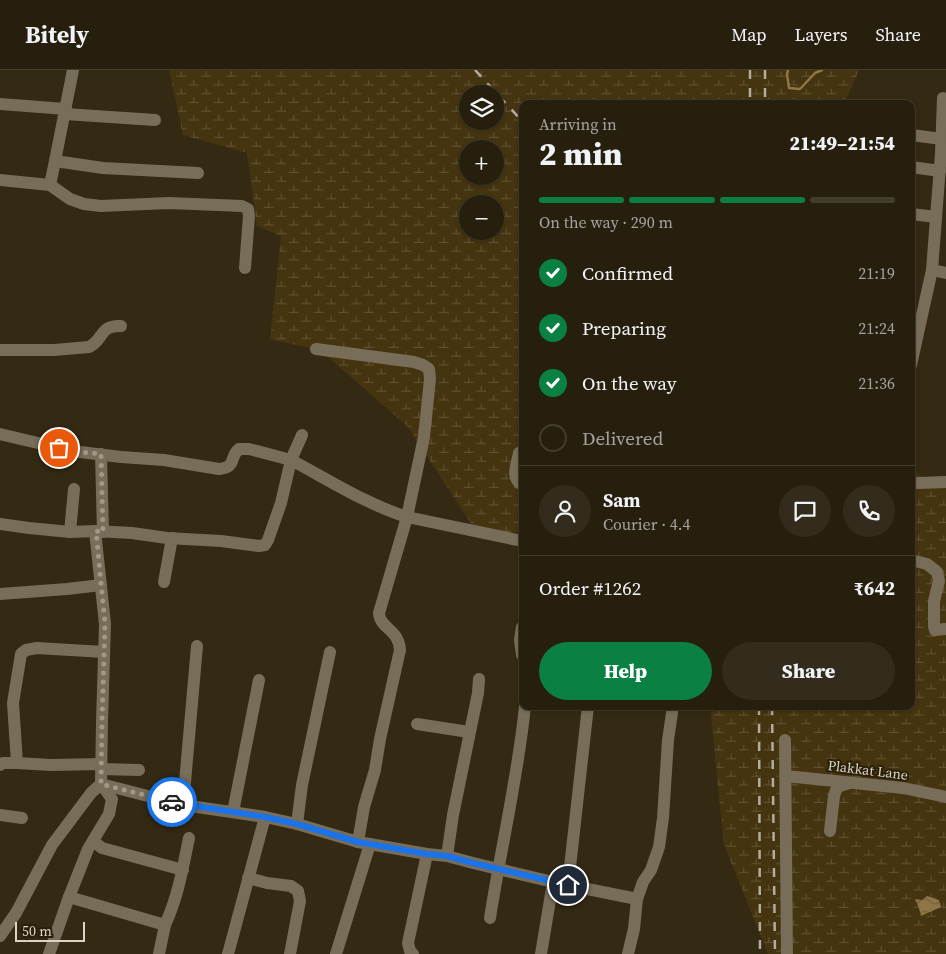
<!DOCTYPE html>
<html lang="en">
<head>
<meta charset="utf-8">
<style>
	:root { --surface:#271f0e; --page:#332c1c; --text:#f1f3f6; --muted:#a4a29e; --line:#433d2e; --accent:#0b8043 }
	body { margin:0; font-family:"Source Serif 4",serif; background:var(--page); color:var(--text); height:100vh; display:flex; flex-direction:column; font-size:19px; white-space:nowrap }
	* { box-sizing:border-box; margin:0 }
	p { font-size:16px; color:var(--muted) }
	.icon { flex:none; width:28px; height:28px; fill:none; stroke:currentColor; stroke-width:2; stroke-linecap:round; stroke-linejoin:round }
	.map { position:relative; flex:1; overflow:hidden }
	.side { position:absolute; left:519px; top:30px; width:396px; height:610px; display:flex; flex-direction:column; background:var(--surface); border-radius:10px; box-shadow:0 1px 4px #0004,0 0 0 1px var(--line) }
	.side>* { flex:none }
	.buttons { position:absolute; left:459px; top:15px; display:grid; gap:10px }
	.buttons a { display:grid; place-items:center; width:45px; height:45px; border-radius:50%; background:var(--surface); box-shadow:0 1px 4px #0004,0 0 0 1px var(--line); font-size:25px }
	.scale { position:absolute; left:15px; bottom:12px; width:70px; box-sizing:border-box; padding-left:5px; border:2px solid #dbd4c6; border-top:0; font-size:14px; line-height:18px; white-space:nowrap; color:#dbd4c6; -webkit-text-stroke:4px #2a1f09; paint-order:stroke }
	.pin { position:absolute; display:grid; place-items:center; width:42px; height:42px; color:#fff; margin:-21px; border:2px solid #fff; border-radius:50%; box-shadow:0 1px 5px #0007 }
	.courier { position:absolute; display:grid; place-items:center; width:50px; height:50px; margin:-25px; border:4px solid #1a73e8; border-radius:50%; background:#fff; color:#222; box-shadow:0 1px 6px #0007 }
	.overview em { font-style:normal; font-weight:800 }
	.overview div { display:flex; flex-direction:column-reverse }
	.overview { display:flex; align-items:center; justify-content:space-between; height:85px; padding:0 20px }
	h1 { font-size:32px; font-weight:800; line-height:38px }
	.bar { display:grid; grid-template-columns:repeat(4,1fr); gap:8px 5px; align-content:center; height:60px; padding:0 20px }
	.bar i { height:6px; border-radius:4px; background:var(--line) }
	.bar .selected { background:var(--accent) }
	.bar p { grid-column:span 4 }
	.line { display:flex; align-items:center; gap:12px; padding:0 20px; border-top:1px solid var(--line) }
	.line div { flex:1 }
	.round { display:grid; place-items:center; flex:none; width:52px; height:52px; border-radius:26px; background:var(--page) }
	ol { padding:0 20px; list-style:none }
	li { display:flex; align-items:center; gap:15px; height:55px }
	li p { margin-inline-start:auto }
	li .icon { padding:5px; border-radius:50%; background:var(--accent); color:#fff; stroke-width:4 }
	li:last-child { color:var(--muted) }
	li i { width:28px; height:28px; border:2px solid var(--line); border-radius:50% }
	.action { display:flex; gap:10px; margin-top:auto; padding:10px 20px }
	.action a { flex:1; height:58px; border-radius:30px; background:var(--accent); color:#fff; font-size:20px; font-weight:800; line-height:58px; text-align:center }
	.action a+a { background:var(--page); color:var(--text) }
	header { display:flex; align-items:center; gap:30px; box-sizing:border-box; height:70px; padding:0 25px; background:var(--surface); border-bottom:1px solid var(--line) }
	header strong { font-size:24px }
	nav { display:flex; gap:28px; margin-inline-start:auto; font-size:18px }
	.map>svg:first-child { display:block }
	.wetland { fill:url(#wetland-marsh); fill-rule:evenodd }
	.water { fill:url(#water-waves) }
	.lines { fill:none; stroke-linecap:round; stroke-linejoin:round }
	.stream { stroke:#8f7644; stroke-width:2.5 }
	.minor { stroke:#786d59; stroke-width:12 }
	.rail { stroke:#b4ac9c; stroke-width:2.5; stroke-dasharray:9 9; stroke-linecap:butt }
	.done { stroke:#a19887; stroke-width:5; stroke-dasharray:0 9 }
	.route { stroke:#1a73e8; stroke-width:6 }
	.labels { text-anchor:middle; stroke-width:4; stroke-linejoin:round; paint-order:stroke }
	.street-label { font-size:14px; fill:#dbd4c6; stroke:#2a1f09 }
</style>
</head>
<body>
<header>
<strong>Bitely</strong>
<nav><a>Map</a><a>Layers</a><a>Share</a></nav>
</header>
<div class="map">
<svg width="946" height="884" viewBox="0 0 946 884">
	<defs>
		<pattern id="wetland-marsh" width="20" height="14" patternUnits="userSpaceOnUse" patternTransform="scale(1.25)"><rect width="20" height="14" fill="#44340f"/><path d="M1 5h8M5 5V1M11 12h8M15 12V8" fill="none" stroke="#5e5030"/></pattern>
		<pattern id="water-waves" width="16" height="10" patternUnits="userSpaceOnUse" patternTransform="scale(1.25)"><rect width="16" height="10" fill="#8f7644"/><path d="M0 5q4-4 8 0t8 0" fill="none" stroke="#706040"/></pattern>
	</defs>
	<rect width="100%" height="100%" fill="#342913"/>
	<g class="wetland">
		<path d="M169,0H859L844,34H522V461L482,470L407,356L321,281L270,269L281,166L257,156L247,83L183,65ZM468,24H495V51H468ZM468,79H495V106H468ZM468,134H495V161H468Z"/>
		<path d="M911,397L925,410L946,407V884H768L724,775L710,636H911Z"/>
	</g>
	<path class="water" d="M927,826L939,830L941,837L921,846L919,838L915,829L922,830Z"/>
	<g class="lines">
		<path class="stream" d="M788,0L787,4L789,18L800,19L815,3L822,0"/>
		<g class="minor">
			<path d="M943,28L941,83L932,200L946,203"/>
			<path d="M0,34L66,39"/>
			<path d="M65,44L155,50"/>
			<path d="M911,65L942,69"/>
			<path d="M55,91L103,98L198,103"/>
			<path d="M911,97L940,101"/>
			<path d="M0,110L50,115L55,91L73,0"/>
			<path d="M50,115L70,129L84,134L101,136L169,133L242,136L248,139L249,146L245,198"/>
			<path d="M911,144L936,147"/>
			<path d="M316,279L414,292L423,295L429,299L430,309L424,367L420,386L407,447L379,543C380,559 399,559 400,580L380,669L375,700L364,737L358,772"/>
			<path d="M0,280H54L89,277C104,270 99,255 121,256"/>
			<path d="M911,295L932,200"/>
			<path d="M0,364L72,381L121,387L164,390L219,399C237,397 229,387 239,379H249L291,390L281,433L268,470L265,475L259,476L221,471L167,468L132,463L95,461"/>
			<path d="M302,365L291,390C329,410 366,434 407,447L522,471"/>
			<path d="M519,383C517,395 510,407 522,415"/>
			<path d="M101,384L103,462"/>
			<path d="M918,413L946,412"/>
			<path d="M0,454L29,458L70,462"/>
			<path d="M911,490L927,494L937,502L939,511L934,531V556L935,560L946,559"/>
			<path d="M164,512L172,468"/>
			<path d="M0,524L67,519L101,515"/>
			<path d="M522,557L520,570L522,585"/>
			<path d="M417,654L469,662"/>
			<path d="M785,670L787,884"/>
			<path d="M101,694L51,695L17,693L13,633L21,584L26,580L37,578L104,582"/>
			<path d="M0,695L3,693H17"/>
			<path d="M101,699L139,700"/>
			<path d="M786,706L903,718L946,727"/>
			<path d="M101,714L183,735L265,747L297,754L358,772L427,784L447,786L473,793L553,812L637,829"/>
			<path d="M183,735L197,576"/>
			<path d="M233,742L259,610"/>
			<path d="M0,745L22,748"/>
			<path d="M297,754L302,715L330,582"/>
			<path d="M830,761L834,726L837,717L849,713"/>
			<path d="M93,771L102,778L183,800"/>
			<path d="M447,786L453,745L478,623L479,609"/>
			<path d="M248,808L267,813L291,816L298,821L300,831L290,884"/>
			<path d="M568,815L588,636"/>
			<path d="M69,827L165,855C178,827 183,797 189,768"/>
			<path d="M490,848C501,777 518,707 525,636"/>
			<path d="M0,866L16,843L52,775L91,723L101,714L102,652L105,554L95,461L70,462L74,419"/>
			<path d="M49,884L69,827L88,779L109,744L112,729L101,714"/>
			<path d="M159,884L165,855"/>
			<path d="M228,884L265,747"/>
			<path d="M336,884L370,774"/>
			<path d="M413,884L410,881L408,873L427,784"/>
			<path d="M541,884L553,812"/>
			<path d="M628,884L634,859L637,829L643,812L651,800L659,777L663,748L668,670L673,636"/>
		</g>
		<g class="rail">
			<path d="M475,0L522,51"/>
			<path d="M750,0V34"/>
			<path d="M765,0V34"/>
			<path d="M759,636L760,884"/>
			<path d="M772,636L775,884"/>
		</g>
	</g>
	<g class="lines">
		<path class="done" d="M59,378L72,381L101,384L103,462L96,461L105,554L102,652L101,714L172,732"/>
		<path class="route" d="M172,732L195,736L265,747L297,754L358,772L427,784L447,786L473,793L568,815"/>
	</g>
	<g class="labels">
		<g class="street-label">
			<text transform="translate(868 700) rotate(7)" y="5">Plakkat Lane</text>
		</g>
	</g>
</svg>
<div class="buttons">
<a><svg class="icon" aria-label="layers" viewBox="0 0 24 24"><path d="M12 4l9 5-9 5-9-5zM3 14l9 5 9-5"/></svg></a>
<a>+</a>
<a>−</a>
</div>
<div class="scale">50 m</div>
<div class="pin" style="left:59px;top:378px;background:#ea580c"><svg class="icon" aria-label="bag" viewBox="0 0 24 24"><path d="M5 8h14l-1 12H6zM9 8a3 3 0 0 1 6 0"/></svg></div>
<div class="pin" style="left:568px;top:815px;background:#1f2937"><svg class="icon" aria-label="home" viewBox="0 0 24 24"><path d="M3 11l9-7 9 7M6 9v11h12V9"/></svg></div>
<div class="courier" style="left:172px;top:732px"><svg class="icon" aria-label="car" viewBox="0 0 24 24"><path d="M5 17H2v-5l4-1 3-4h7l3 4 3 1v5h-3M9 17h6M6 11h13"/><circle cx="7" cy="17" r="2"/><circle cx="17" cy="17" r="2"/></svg></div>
<section class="side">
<div class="overview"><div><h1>2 min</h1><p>Arriving in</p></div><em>21:49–21:54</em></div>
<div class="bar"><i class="selected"></i><i class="selected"></i><i class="selected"></i><i></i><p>On the way · 290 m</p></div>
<ol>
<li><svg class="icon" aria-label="check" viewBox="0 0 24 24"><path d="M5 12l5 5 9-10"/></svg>Confirmed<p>21:19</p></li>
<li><svg class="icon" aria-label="check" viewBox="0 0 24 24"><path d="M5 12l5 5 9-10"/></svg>Preparing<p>21:24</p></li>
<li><svg class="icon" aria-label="check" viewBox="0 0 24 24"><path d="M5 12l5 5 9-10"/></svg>On the way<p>21:36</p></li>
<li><i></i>Delivered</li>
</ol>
<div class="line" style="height:90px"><a class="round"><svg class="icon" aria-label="person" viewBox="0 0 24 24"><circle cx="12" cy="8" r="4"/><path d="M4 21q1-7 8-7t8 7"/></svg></a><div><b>Sam</b><p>Courier · 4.4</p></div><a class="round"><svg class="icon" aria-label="chat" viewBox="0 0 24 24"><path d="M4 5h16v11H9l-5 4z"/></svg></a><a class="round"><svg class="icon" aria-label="phone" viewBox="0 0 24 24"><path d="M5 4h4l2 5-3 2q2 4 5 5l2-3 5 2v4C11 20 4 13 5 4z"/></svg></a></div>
<div class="line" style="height:65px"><div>Order #1262</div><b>₹642</b></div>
<div class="action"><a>Help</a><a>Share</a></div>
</section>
</div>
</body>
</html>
